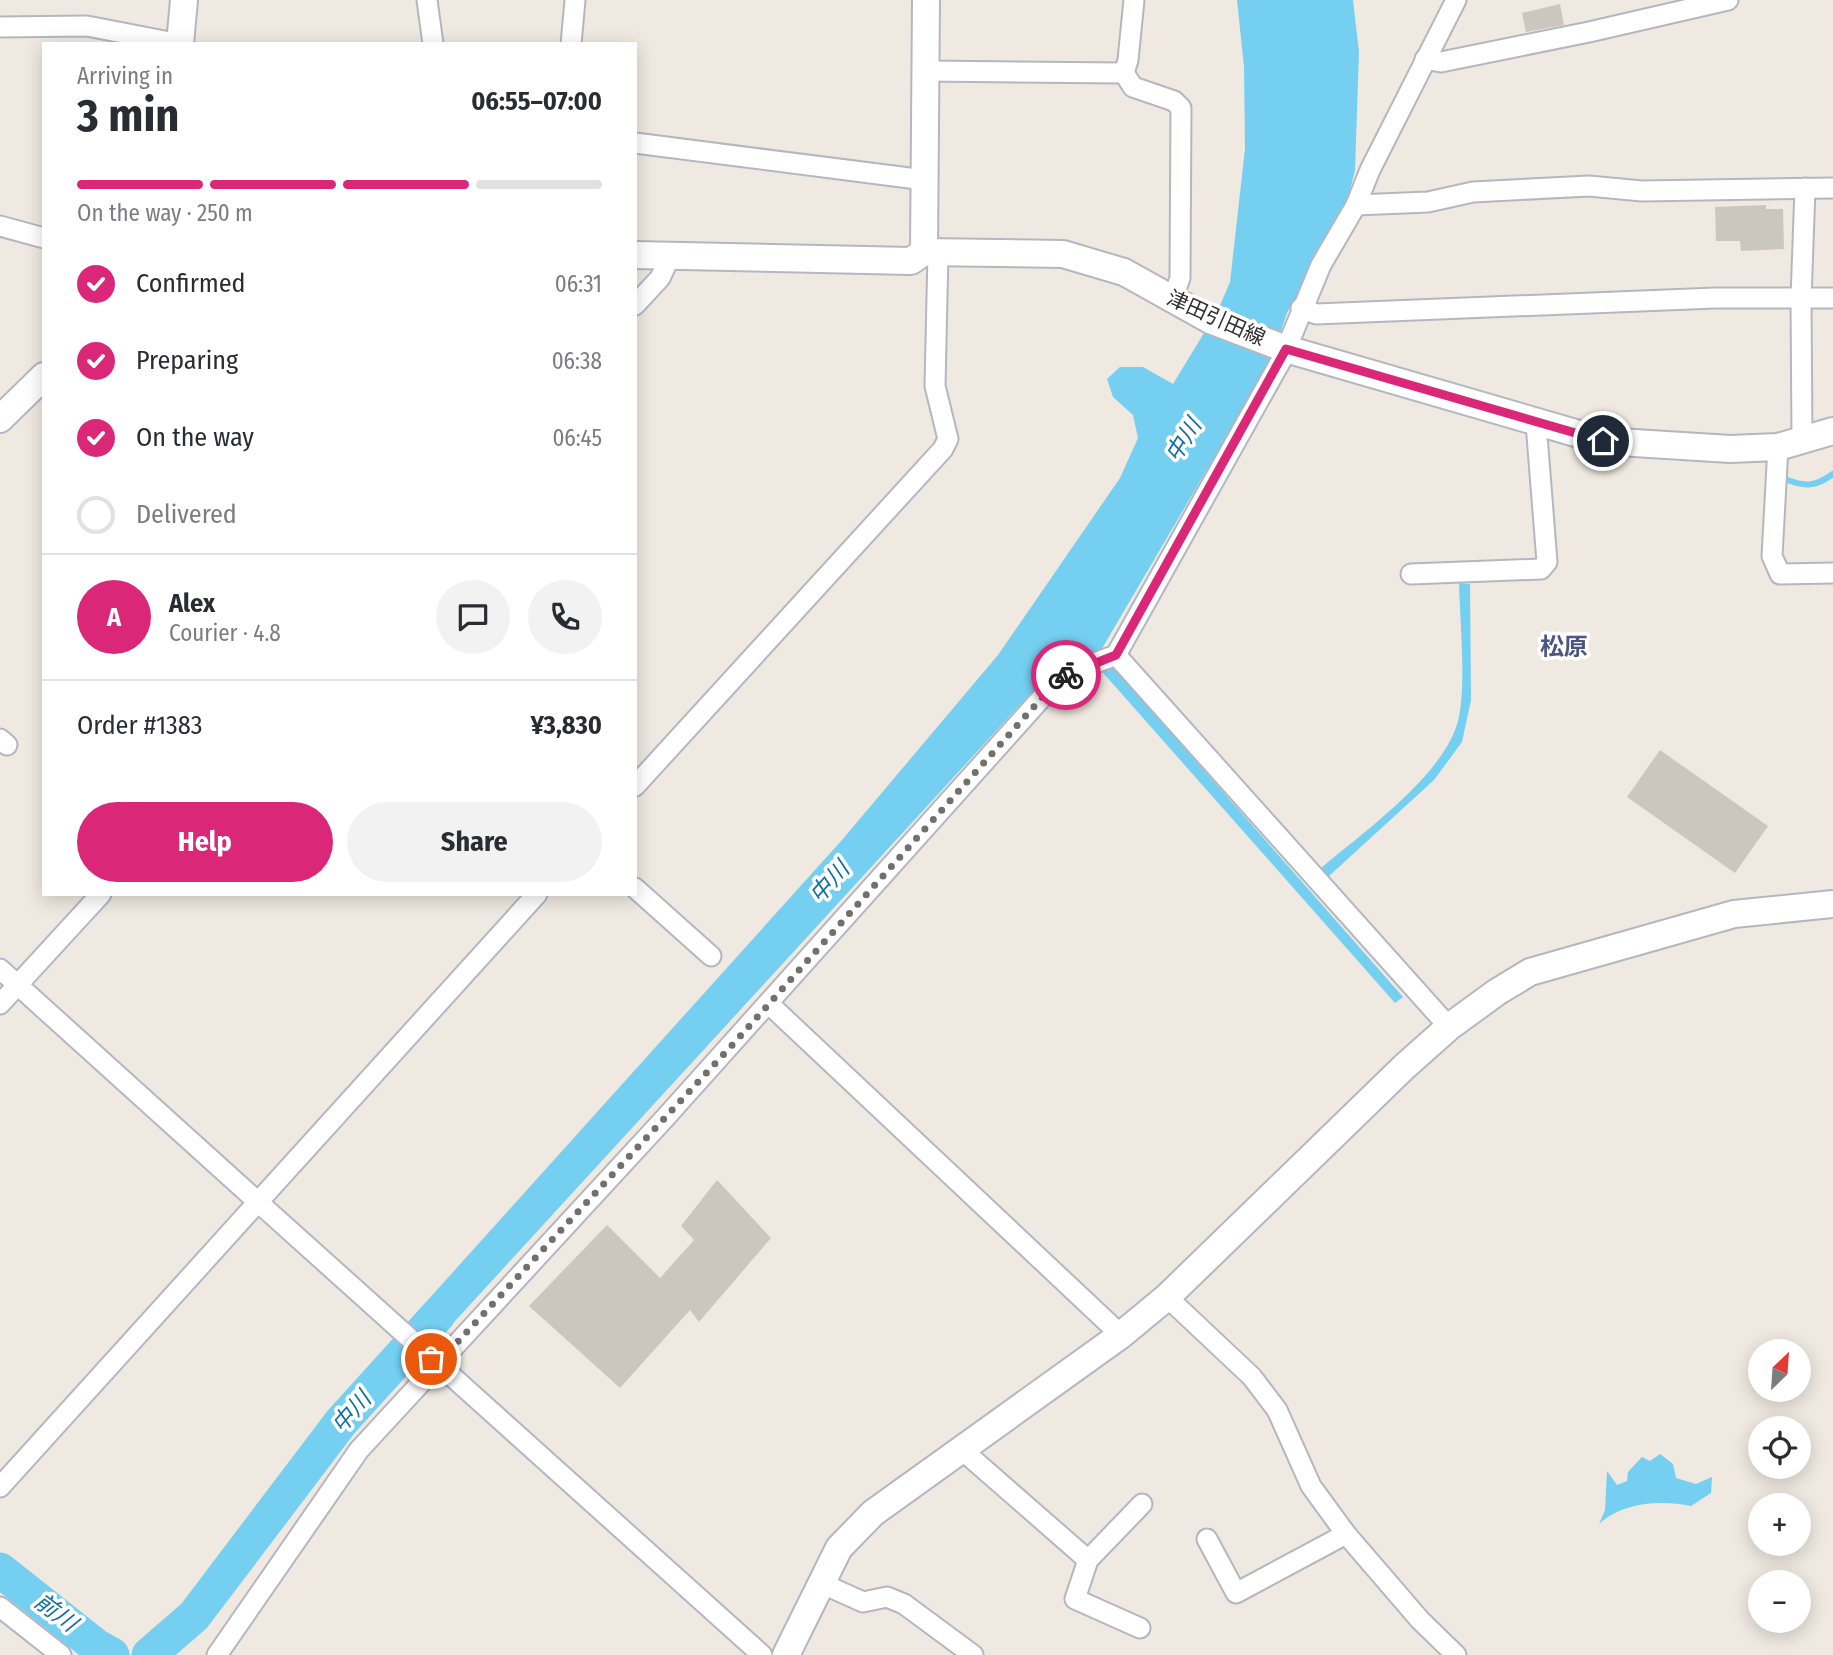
<!DOCTYPE html>
<html lang="en">
<head>
<meta charset="utf-8">
<style>
	:root { --surface:#fff; --page:#f2f2f3; --text:#2b2b33; --muted:#7c7c81; --line:#e1e1e2; --accent:#db2777 }
	body { margin:0; font-family:"Fira Sans Condensed","Noto Sans JP",sans-serif; background:var(--page); color:var(--text); height:100vh; display:flex; flex-direction:column; font-size:26px; white-space:nowrap }
	* { box-sizing:border-box; margin:0 }
	p { font-size:23px; color:var(--muted) }
	.icon { flex:none; width:38px; height:38px; fill:none; stroke:currentColor; stroke-width:2; stroke-linecap:round; stroke-linejoin:round }
	.map { position:relative; flex:1; overflow:hidden }
	.details { position:absolute; left:42px; top:42px; width:595px; height:854px; display:flex; flex-direction:column; background:var(--surface); border-radius:0px; box-shadow:0 4px 18px #0003 }
	.details>* { flex:none }
	.needle { width:46px; rotate:25deg }
	.controls { position:absolute; left:1748px; top:1339px; display:grid; gap:14px }
	.controls a { display:grid; place-items:center; width:63px; height:63px; border-radius:50%; background:var(--surface); box-shadow:0 4px 18px #0003; font-size:35px }
	.pin { position:absolute; display:grid; place-items:center; width:60px; height:60px; color:#fff; margin:-30px; border:4px solid #fff; border-radius:50%; box-shadow:0 2px 7px #0007 }
	.courier { position:absolute; display:grid; place-items:center; width:70px; height:70px; margin:-35px; border:5px solid #db2777; border-radius:50%; background:#fff; color:#222; box-shadow:0 2px 9px #0007 }
	.summary em { font-style:normal; font-weight:700 }
	.summary div { display:flex; flex-direction:column-reverse }
	.summary { display:flex; align-items:center; justify-content:space-between; height:119px; padding:0 35px }
	h1 { font-size:46px; font-weight:700; line-height:52px }
	.bar { display:grid; grid-template-columns:repeat(4,1fr); gap:10px 7px; align-content:center; height:84px; padding:0 35px }
	.bar i { height:9px; border-radius:5px; background:var(--line) }
	.bar .selected { background:var(--accent) }
	.bar p { grid-column:span 4 }
	.line { display:flex; align-items:center; gap:18px; padding:0 35px; border-top:2px solid var(--line) }
	.line div { flex:1 }
	.round { display:grid; place-items:center; flex:none; width:74px; height:74px; border-radius:37px; background:var(--page) }
	ol { padding:0 35px; list-style:none }
	li { display:flex; align-items:center; gap:21px; height:77px }
	li p { margin-inline-start:auto }
	li .icon { padding:7px; border-radius:50%; background:var(--accent); color:#fff; stroke-width:4 }
	li:last-child { color:var(--muted) }
	li i { width:38px; height:38px; border:4px solid var(--line); border-radius:50% }
	.button { display:flex; gap:14px; margin-top:auto; padding:14px 35px }
	.button a { flex:1; height:80px; border-radius:42px; background:var(--accent); color:#fff; font-size:28px; font-weight:700; line-height:80px; text-align:center }
	.button a+a { background:var(--page); color:var(--text) }
	.map>svg:first-child { display:block }
	.water { fill:#75cff0 }
	.lines { fill:none; stroke-linecap:round; stroke-linejoin:round }
	.stream { stroke:#75cff0; stroke-width:6 }
	.river { stroke:#75cff0; stroke-width:35 }
	.building { fill:#cbc7bf }
	.street-casing { stroke:#b4b7c1; stroke-width:23 }
	.secondary-casing { stroke:#b4b7c1; stroke-width:30 }
	.street { stroke:#fff; stroke-width:19 }
	.secondary { stroke:#fff; stroke-width:26 }
	.done { stroke:#726f6d; stroke-width:7; stroke-dasharray:0 12.6 }
	.route { stroke:#db2777; stroke-width:9 }
	.labels { text-anchor:middle; stroke-width:7; stroke-linejoin:round; paint-order:stroke }
	.street-label { font-size:21px; fill:#2e2e2e; stroke:#fff }
	.water-label { font-size:23px; font-style:italic; fill:#0d6fa3; stroke:#fff }
	.quarter-label { font-size:24px; font-weight:bold; fill:#4d5680; stroke:#fff }
</style>
</head>
<body>
<div class="map">
<svg width="1833" height="1655" viewBox="0 0 1833 1655">
	<rect width="100%" height="100%" fill="#efe9e1"/>
	<g class="water">
		<path d="M1237,0H1353L1359,52L1355,170L1345,210L1287,313L1270,362L1100,652L1403,997L1395,1003L1090,658L1073,656L1062,659L434,1344L408,1322L842,840L998,655L1120,478L1138,438L1133,415L1113,397L1107,379L1120,367H1143L1173,384L1218,310L1230,282L1245,149L1244,67Z"/>
		<path d="M1459,583L1470,584L1471,700L1462,742L1434,780L1328,877L1320,869C1363,832 1447,774 1459,717C1466,681 1460,622 1459,583Z"/>
		<path d="M1660,1454L1673,1464L1676,1478L1696,1484L1712,1477L1711,1493L1691,1506C1662,1500 1623,1502 1599,1524L1605,1510L1607,1471L1617,1485L1627,1481L1628,1472L1642,1457L1650,1461Z"/>
	</g>
	<g class="lines">
		<path class="stream" d="M1785,479C1805,487 1815,487 1833,474"/>
		<g class="river">
			<path d="M0,1570L96,1646L112,1655"/>
			<path d="M149,1655L194,1616L341,1422L438,1315"/>
		</g>
	</g>
	<g class="building">
		<path d="M1560,4L1564,25L1526,32L1522,13Z"/>
		<path d="M1766,205V209H1783L1784,249L1741,251L1740,241H1716L1715,207Z"/>
		<path d="M1660,750L1768,826L1735,873L1627,797Z"/>
		<path d="M717,1180L771,1238L699,1322L690,1310L620,1388L529,1306L607,1225L660,1278L694,1240L681,1226Z"/>
	</g>
	<g class="lines">
		<defs>
			<g id="street">
				<path d="M427,0L433,44"/>
				<path d="M0,27L87,26L180,44"/>
				<path d="M571,44L575,0"/>
				<path d="M1425,59L1441,62L1589,32L1728,0"/>
				<path d="M926,71L1124,73L1133,87L1174,101L1181,108L1180,278L1172,301"/>
				<path d="M1124,73L1128,60L1134,0"/>
				<path d="M635,143L925,180"/>
				<path d="M1356,205L1428,202L1473,192L1589,186L1642,191L1833,188"/>
				<path d="M0,226L44,238"/>
				<path d="M635,305L660,278L670,257"/>
				<path d="M1301,308L1316,314L1715,298H1833"/>
				<path d="M1802,439L1801,299L1805,188"/>
				<path d="M1778,447L1772,556L1780,574L1833,573"/>
				<path d="M1411,574L1541,569L1547,562L1536,423"/>
				<path d="M1116,655L1449,1027"/>
				<path d="M0,739L7,745"/>
				<path d="M635,786L943,449L948,439L935,386L938,253"/>
				<path d="M635,888L711,956"/>
				<path d="M0,969L258,1202L537,894"/>
				<path d="M0,1004L101,894"/>
				<path d="M769,1004L1121,1335"/>
				<path d="M1167,1297L1252,1377L1277,1410L1311,1486L1346,1534L1420,1620L1456,1655"/>
				<path d="M961,1449L1088,1560"/>
				<path d="M0,1487L258,1202L762,1655"/>
				<path d="M1207,1539L1236,1593L1346,1534"/>
				<path d="M823,1584L863,1602L887,1597L904,1604L973,1655"/>
				<path d="M0,1607L61,1655"/>
				<path d="M1140,1628L1075,1599L1088,1560L1142,1504"/>
				<path d="M217,1655L359,1450L665,1118L1055,683L1074,671L1116,655L1282,359L1321,265L1356,205L1370,170L1456,0"/>
			</g>
			<g id="secondary">
				<path d="M180,44L184,0"/>
				<path d="M924,252L926,0"/>
				<path d="M635,255L911,261L924,252L1063,254L1124,272L1210,320L1286,349L1603,441L1730,449L1778,447L1833,431"/>
				<path d="M0,419L44,376"/>
				<path d="M786,1655L839,1548L873,1513L1121,1335L1167,1297L1404,1067L1449,1027L1497,992L1530,972L1734,914L1833,904"/>
			</g>
		</defs>
		<use href="#street" class="street-casing"/>
		<use href="#secondary" class="secondary-casing"/>
		<use href="#street" class="street"/>
		<use href="#secondary" class="secondary"/>
	</g>
	<g class="lines">
		<path class="done" d="M431,1359L438,1363L735,1042L1055,683L1066,675"/>
		<path class="route" d="M1066,675L1116,655L1286,349L1603,441"/>
	</g>
	<g class="labels">
		<g class="street-label">
			<text transform="translate(1216 318) rotate(24)" y="7">津田引田線</text>
		</g>
		<g class="water-label">
			<text transform="translate(1183 440) rotate(-58)" y="8">中川</text>
			<text transform="translate(829 882) rotate(-48)" y="8">中川</text>
			<text transform="translate(351 1412) rotate(-49)" y="8">中川</text>
			<text transform="translate(56 1612) rotate(37)" y="8">前川</text>
		</g>
		<g class="quarter-label">
			<text x="1564" y="655">松原</text>
		</g>
	</g>
</svg>
<div class="controls">
<a><svg class="needle" viewBox="-14 -14 28 28"><path d="M0-13l5 13h-10z" fill="#e53935"/><path d="M0 13l5-13h-10z" fill="#7c7c81"/></svg></a>
<a><svg class="icon" aria-label="locate" viewBox="0 0 24 24"><circle cx="12" cy="12" r="6"/><path d="M12 2v4M12 18v4M2 12h4M18 12h4"/></svg></a>
<a>+</a>
<a>−</a>
</div>
<div class="pin" style="left:431px;top:1359px;background:#ea580c"><svg class="icon" aria-label="bag" viewBox="0 0 24 24"><path d="M5 8h14l-1 12H6zM9 8a3 3 0 0 1 6 0"/></svg></div>
<div class="pin" style="left:1603px;top:441px;background:#1f2937"><svg class="icon" aria-label="home" viewBox="0 0 24 24"><path d="M3 11l9-7 9 7M6 9v11h12V9"/></svg></div>
<div class="courier" style="left:1066px;top:675px"><svg class="icon" aria-label="bike" viewBox="0 0 24 24"><circle cx="6" cy="16" r="4"/><circle cx="18" cy="16" r="4"/><path d="M6 16l4-8h5l3 8M10 8l3 8H6M13 5h3"/></svg></div>
<section class="details">
<div class="summary"><div><h1>3 min</h1><p>Arriving in</p></div><em>06:55–07:00</em></div>
<div class="bar"><i class="selected"></i><i class="selected"></i><i class="selected"></i><i></i><p>On the way · 250 m</p></div>
<ol>
<li><svg class="icon" aria-label="check" viewBox="0 0 24 24"><path d="M5 12l5 5 9-10"/></svg>Confirmed<p>06:31</p></li>
<li><svg class="icon" aria-label="check" viewBox="0 0 24 24"><path d="M5 12l5 5 9-10"/></svg>Preparing<p>06:38</p></li>
<li><svg class="icon" aria-label="check" viewBox="0 0 24 24"><path d="M5 12l5 5 9-10"/></svg>On the way<p>06:45</p></li>
<li><i></i>Delivered</li>
</ol>
<div class="line" style="height:126px"><b class="round" style="background:var(--accent);color:#fff">A</b><div><b>Alex</b><p>Courier · 4.8</p></div><a class="round"><svg class="icon" aria-label="chat" viewBox="0 0 24 24"><path d="M4 5h16v11H9l-5 4z"/></svg></a><a class="round"><svg class="icon" aria-label="phone" viewBox="0 0 24 24"><path d="M5 4h4l2 5-3 2q2 4 5 5l2-3 5 2v4C11 20 4 13 5 4z"/></svg></a></div>
<div class="line" style="height:91px"><div>Order #1383</div><b>¥3,830</b></div>
<div class="button"><a>Help</a><a>Share</a></div>
</section>
</div>
</body>
</html>
